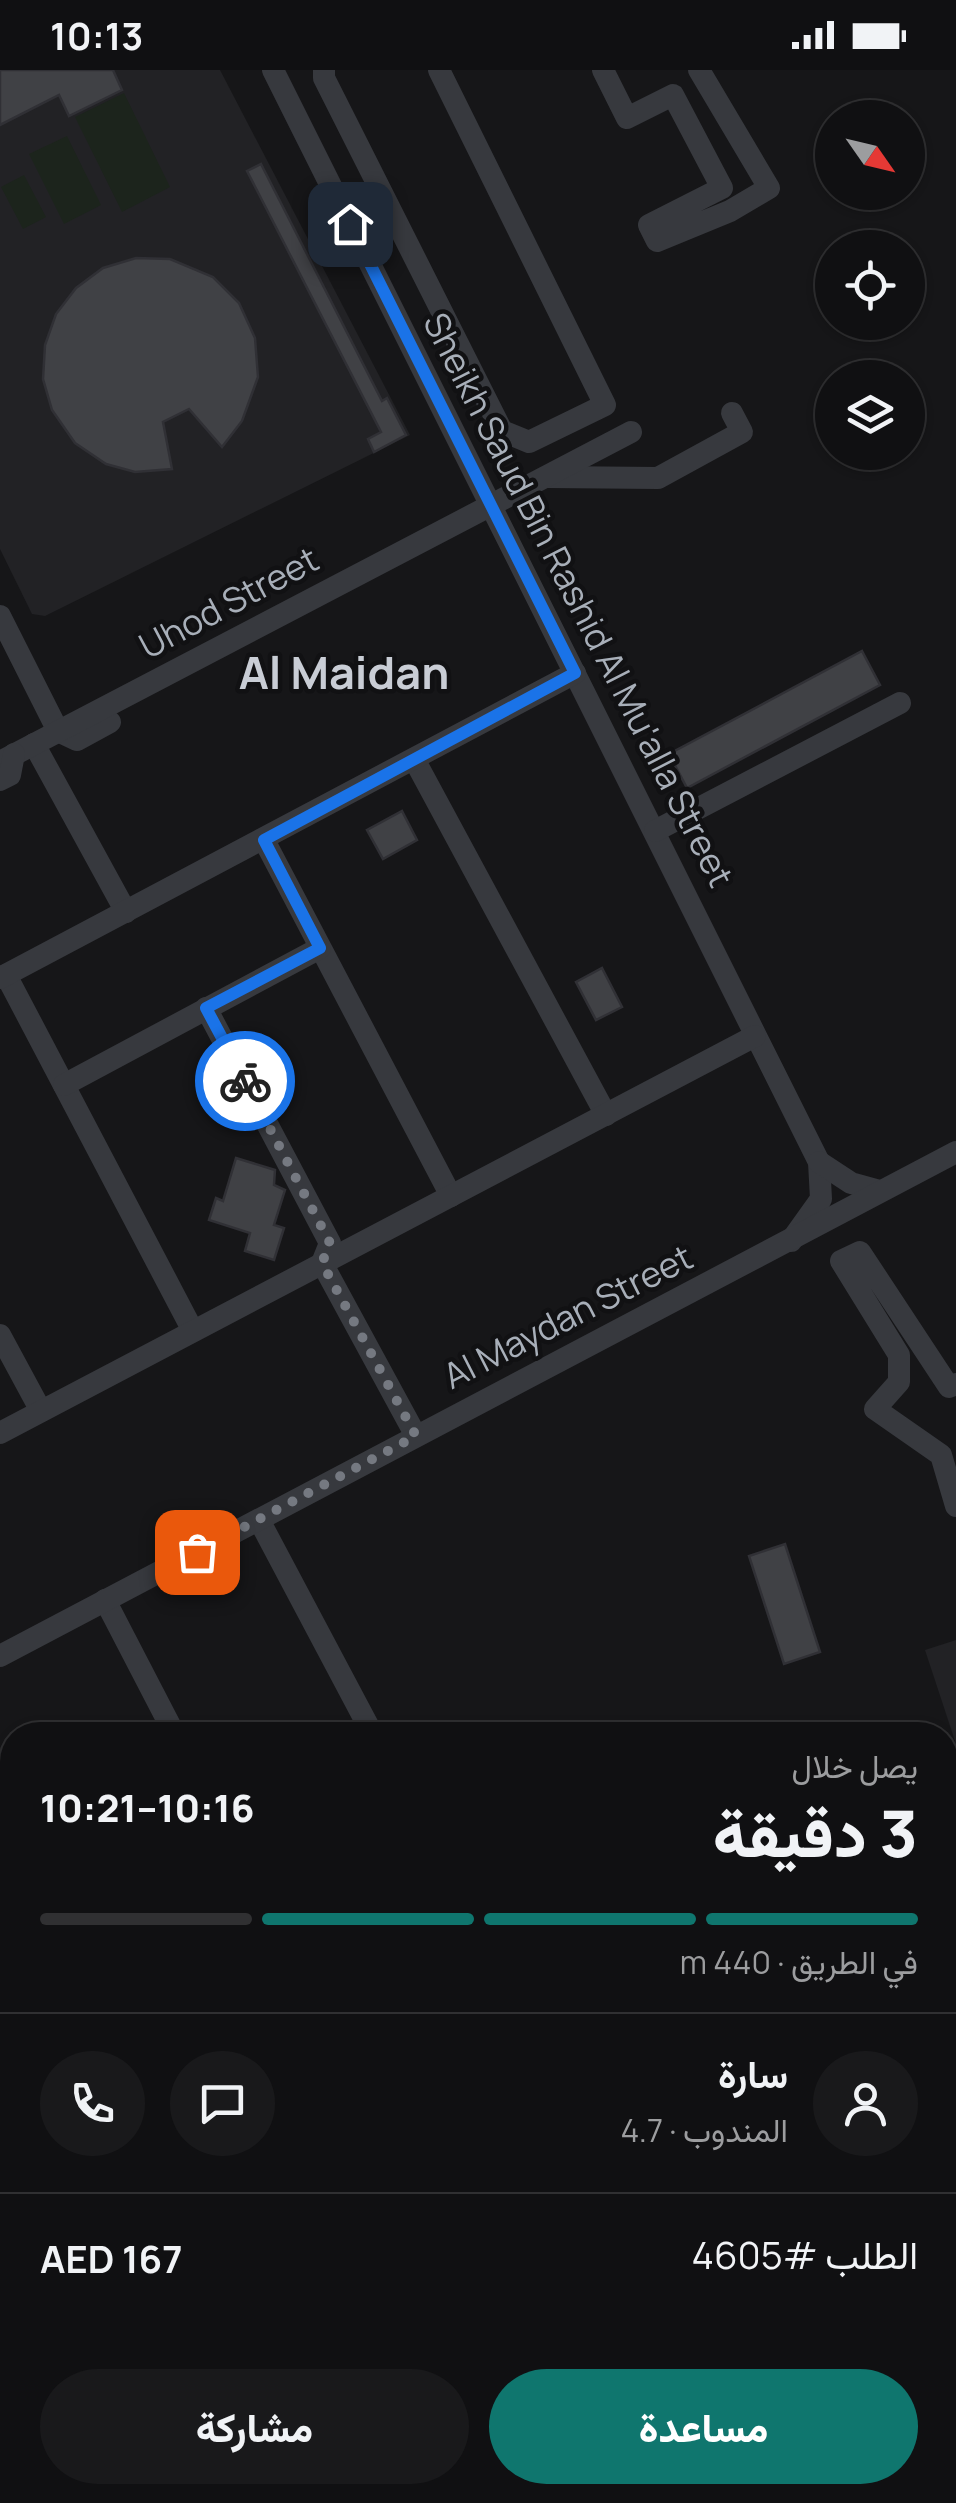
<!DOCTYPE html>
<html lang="ar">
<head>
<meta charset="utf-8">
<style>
	:root { --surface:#101012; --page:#19191b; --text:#f1f3f6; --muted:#9c9d9f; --line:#303032; --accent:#0f766e }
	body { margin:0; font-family:Manrope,Vazirmatn,sans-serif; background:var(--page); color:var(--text); direction:rtl; height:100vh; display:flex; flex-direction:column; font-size:38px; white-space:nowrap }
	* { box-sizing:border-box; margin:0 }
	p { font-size:32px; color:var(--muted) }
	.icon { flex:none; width:55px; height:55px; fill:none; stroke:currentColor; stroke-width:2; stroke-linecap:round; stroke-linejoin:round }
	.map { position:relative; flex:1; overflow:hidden; direction:ltr }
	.side { position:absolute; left:0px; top:1652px; width:958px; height:782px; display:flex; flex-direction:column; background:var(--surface); border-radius:40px 40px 0 0; box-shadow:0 2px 8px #0004,0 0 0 2px var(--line); direction:rtl }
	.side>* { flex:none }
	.needle { width:65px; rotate:124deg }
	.controls { position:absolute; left:815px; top:30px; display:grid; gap:20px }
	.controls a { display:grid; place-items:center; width:110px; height:110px; border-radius:50%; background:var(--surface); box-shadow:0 2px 8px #0004,0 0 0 2px var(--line); font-size:50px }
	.pin { position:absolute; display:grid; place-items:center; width:85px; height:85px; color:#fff; margin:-42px; border-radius:20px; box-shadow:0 5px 15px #0006 }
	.courier { position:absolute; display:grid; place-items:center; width:100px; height:100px; margin:-50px; border:8px solid #1a73e8; border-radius:50%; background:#fff; color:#222; box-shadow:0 2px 12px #0007 }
	.overview em { font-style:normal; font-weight:800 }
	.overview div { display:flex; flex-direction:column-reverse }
	.overview { display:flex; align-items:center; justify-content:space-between; height:170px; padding:0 40px }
	h1 { font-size:65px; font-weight:800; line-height:75px }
	.bar { display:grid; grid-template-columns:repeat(4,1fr); gap:15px 10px; align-content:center; height:120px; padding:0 40px }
	.bar i { height:12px; border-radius:8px; background:var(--line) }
	.bar .selected { background:var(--accent) }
	.bar p { grid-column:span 4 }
	.line { display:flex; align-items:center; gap:25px; padding:0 40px; border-top:2px solid var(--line) }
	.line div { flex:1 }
	.round { display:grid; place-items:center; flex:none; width:105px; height:105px; border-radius:52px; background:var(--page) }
	.primary-button { display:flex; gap:20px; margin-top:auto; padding:20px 40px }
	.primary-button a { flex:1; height:115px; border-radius:60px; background:var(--accent); color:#fff; font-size:40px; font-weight:800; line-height:115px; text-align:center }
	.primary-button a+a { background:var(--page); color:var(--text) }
	.status { display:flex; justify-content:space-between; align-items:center; height:70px; padding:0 50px; background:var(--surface); direction:ltr }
	.status svg { height:28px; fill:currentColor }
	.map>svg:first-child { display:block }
	.built { fill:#222225 }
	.green { fill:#1c241c }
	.building { fill:#404145; stroke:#303035; stroke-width:2.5 }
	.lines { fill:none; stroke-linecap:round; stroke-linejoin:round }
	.minor { stroke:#37393e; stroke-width:22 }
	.major { stroke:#53565d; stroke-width:28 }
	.done { stroke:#757981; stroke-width:10; stroke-dasharray:0 18 }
	.route { stroke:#1a73e8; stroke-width:12 }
	.labels { text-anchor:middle; stroke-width:9; stroke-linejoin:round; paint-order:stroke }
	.street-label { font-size:35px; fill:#a8afb9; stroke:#111113 }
	.district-label { font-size:45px; font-weight:bold; fill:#c9cdd5; stroke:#111113 }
</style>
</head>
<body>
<div class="status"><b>10:13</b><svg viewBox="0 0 49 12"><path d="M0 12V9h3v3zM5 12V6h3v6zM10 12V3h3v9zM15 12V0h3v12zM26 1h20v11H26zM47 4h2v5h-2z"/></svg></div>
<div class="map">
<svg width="956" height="2433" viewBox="0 0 956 2433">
	<rect width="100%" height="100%" fill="#161618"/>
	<g class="built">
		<path d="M0,0H220L410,365L45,546L32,544L0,479Z"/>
		<path d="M956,1570V1674L925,1580Z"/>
	</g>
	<g class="green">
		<path d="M124,23L170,117L122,142L75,47Z"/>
		<path d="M67,66L101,135L64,154L29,84Z"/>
		<path d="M24,105L46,147L23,159L1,117Z"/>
		<path d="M12,2336V2422L122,2423L119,2433H0V2342Z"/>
	</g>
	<g class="building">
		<path d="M0,0H113L122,20L69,46L59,25L0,55Z"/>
		<path d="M261,94L382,331L387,328L406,365L374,382L368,369L381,362L247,101Z"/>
		<path d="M136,188L170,189L213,207L239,233L255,268L258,307L242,351L222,377L189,339L163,352L172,399L135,402L106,394L75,373L52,340L43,309L45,275L56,244L76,218L103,198Z"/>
		<path d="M862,581L880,615L687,718L669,684Z"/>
		<path d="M402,741L417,770L383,789L367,760Z"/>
		<path d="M602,898L622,937L596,950L576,912Z"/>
		<path d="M236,1088L275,1100L274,1115L285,1120L274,1155L284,1158L274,1190L245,1181L250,1163L209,1150L216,1128L223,1131Z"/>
		<path d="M785,1474L820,1582L784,1594L749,1486Z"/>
		<path d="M956,2417V2433H916V2430Z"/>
	</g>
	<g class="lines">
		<g class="minor">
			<path d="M273,0L819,1092L821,1129L791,1171"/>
			<path d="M324,0V8L502,361L529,372L605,335L439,0"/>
			<path d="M603,0L627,48L673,25L722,118L649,155L657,171L730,141L769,118L699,0"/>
			<path d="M548,407L658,408L742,362L732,343"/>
			<path d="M0,546L58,661L77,670L110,652"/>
			<path d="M34,674L126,842"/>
			<path d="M414,689L606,1045"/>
			<path d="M0,692L631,362"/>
			<path d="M0,710L10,705L14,684"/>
			<path d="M655,761L900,633"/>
			<path d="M264,770L451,1126"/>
			<path d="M6,905L193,1261"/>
			<path d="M0,908L575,603"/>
			<path d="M206,938L330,1173L322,1193L416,1366"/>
			<path d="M64,1015L320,878"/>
			<path d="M819,1092L851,1113L880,1121"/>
			<path d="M0,1265L41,1341"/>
			<path d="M956,1314L949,1317L860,1182L841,1191L899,1285V1312L875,1339L941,1385L956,1436"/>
			<path d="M0,1363L755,966"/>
			<path d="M259,1450L373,1665"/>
			<path d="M105,1530L175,1665"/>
			<path d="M0,1586L956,1082"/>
			<path d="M0,1809L12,1802"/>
			<path d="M945,2084L956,2080"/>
			<path d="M945,2130L956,2126"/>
			<path d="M945,2365L956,2361"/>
			<path d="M367,2422L374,2433"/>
			<path d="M746,2433L777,2422"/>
		</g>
		<g class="major">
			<path d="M0,2274L12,2282"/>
			<path d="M0,2316L12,2311"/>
			<path d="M144,2433L145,2422"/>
		</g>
	</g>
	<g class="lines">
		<path class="done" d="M197,1482L416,1366L322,1193L330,1173L245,1011"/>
		<path class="route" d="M245,1011L206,938L320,878L264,770L575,603L350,154"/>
	</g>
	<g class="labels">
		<g class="street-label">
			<text transform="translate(578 530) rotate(63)" y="12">Sheikh Saud Bin Rashid Al Mu'alla Street</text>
			<text transform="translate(229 533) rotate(-28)" y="12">Uhod Street</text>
			<text transform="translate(568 1247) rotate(-27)" y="12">Al Maydan Street</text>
		</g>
		<g class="district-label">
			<text x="344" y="619">Al Maidan</text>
		</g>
	</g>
</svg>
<div class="controls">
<a><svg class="needle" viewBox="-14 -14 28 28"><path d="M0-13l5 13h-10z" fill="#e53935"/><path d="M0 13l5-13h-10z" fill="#9c9d9f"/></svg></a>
<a><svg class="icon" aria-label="locate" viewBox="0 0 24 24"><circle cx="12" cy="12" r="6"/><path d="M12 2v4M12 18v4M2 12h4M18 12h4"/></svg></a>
<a><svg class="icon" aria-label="layers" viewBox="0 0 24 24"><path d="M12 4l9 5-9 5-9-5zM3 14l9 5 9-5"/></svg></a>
</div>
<div class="pin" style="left:197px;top:1482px;background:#ea580c"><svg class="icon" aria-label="bag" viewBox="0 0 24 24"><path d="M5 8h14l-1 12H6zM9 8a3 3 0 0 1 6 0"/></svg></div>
<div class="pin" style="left:350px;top:154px;background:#1f2937"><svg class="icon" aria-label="home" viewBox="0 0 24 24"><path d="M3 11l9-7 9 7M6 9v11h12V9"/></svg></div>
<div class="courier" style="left:245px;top:1011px"><svg class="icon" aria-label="bike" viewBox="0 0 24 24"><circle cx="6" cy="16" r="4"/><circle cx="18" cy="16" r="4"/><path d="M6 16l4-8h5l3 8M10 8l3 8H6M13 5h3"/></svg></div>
<section class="side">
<div class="overview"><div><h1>3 دقيقة</h1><p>يصل خلال</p></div><em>10:16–10:21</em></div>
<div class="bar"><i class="selected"></i><i class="selected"></i><i class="selected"></i><i></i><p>في الطريق · 440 m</p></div>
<div class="line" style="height:180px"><a class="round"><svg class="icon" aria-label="person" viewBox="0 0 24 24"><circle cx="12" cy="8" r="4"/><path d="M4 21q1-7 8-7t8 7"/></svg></a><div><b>سارة</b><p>المندوب · 4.7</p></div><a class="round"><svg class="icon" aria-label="chat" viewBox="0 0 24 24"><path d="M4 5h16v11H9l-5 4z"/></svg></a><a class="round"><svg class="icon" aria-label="phone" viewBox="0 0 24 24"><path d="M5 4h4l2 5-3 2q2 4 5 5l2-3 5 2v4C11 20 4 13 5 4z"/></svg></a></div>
<div class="line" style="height:130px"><div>الطلب #4605</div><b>AED 167</b></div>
<div class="primary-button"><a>مساعدة</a><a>مشاركة</a></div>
</section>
</div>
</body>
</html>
